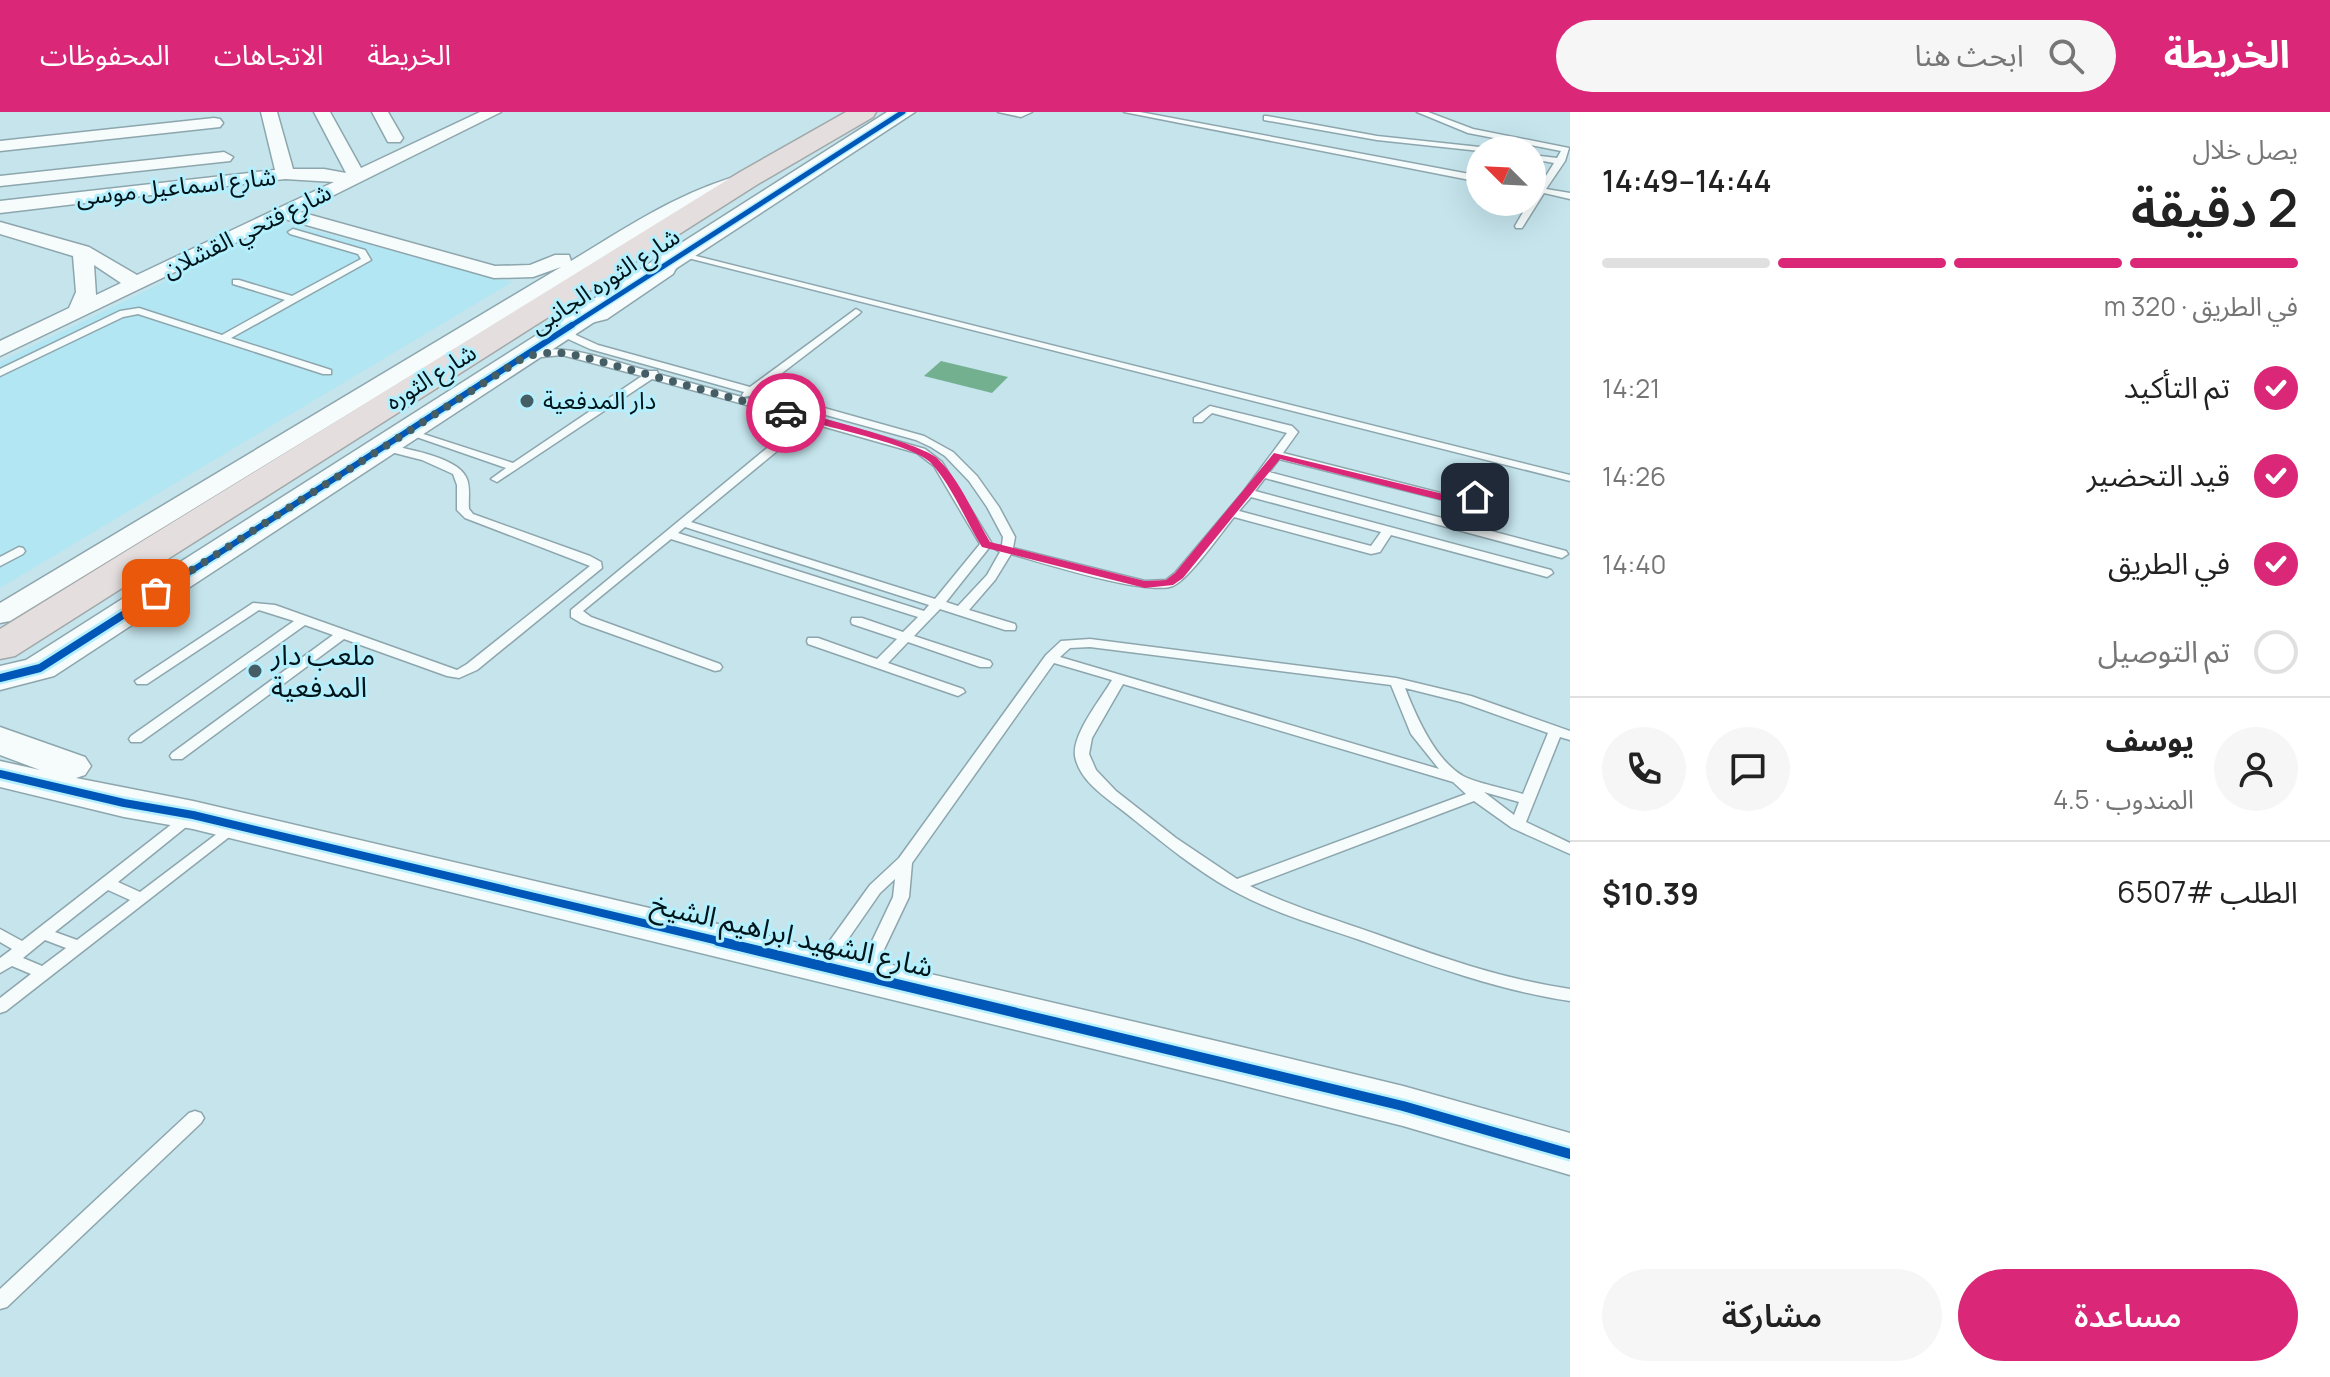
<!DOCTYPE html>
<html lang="ar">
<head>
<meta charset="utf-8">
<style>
	:root { --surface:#fff; --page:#f6f6f6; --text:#222; --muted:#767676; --line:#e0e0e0; --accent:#db2777 }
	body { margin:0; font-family:Manrope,"Noto Sans Arabic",sans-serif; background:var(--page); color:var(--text); direction:rtl; height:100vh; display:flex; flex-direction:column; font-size:30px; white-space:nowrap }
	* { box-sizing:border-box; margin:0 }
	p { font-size:26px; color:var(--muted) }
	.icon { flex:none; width:44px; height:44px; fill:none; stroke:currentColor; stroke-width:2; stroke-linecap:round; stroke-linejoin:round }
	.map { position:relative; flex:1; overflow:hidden; direction:ltr }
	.drawer { display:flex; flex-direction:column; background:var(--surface); width:760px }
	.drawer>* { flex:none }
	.needle { width:52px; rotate:294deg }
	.fabs { position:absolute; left:1466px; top:24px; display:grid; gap:16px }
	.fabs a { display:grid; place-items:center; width:80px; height:80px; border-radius:50%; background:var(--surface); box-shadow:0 8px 32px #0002; font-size:40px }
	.pin { position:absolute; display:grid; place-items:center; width:68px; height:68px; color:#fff; margin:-34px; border-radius:16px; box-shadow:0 4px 12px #0006 }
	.courier { position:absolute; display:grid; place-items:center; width:80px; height:80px; margin:-40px; border:6px solid #db2777; border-radius:50%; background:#fff; color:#222; box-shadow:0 2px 10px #0007 }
	.head em { font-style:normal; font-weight:600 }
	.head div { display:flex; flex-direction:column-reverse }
	.head { display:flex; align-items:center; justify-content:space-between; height:136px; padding:0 32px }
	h1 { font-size:52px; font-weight:600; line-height:60px }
	.bar { display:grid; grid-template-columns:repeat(4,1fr); gap:12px 8px; align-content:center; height:96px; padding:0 32px }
	.bar i { height:10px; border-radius:6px; background:var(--line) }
	.bar .active { background:var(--accent) }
	.bar p { grid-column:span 4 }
	.line { display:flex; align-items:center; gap:20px; padding:0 32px; border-top:2px solid var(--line) }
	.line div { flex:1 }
	.round { display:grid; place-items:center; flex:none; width:84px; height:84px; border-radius:42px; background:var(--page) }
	ol { padding:0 32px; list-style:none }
	li { display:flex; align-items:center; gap:24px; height:88px }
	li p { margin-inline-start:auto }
	li .icon { padding:8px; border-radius:50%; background:var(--accent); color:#fff; stroke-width:4 }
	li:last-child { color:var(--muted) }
	li i { width:44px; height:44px; border:4px solid var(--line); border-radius:50% }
	.cta { display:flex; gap:16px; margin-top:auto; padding:16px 32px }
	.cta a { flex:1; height:92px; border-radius:48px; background:var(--accent); color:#fff; font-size:32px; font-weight:600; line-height:92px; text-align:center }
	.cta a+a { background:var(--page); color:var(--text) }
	header { display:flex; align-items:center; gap:48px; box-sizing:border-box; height:112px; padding:0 40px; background:var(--accent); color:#fff }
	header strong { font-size:38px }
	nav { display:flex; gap:44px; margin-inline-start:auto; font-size:28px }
	.search { width:560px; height:72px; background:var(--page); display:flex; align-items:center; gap:20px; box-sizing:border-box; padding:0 28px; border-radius:44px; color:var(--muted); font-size:30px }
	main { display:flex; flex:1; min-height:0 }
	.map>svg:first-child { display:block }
	.built { fill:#b2e6f2 }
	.water { fill:#72b090 }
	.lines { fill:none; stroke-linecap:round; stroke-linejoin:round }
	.lane-casing { stroke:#8da6ad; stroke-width:3 }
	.street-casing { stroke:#8da6ad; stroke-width:3 }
	.secondary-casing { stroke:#8da6ad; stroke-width:3 }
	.highway-casing { stroke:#a1a8a9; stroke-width:3 }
	.lane { fill:#f6fbfc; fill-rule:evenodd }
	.street { fill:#f6fbfc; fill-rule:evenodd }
	.secondary { fill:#f6fbfc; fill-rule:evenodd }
	.highway { fill:#e4dfde; fill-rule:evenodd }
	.cycleway-far3-casing { stroke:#b4effd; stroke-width:8 }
	.cycleway-far2-casing { stroke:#b4effd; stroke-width:10 }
	.cycleway-far1-casing { stroke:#b4effd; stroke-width:13 }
	.cycleway-casing { stroke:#b4effd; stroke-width:15 }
	.cycleway-far3 { stroke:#0057b8; stroke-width:5 }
	.cycleway-far2 { stroke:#0057b8; stroke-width:6 }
	.cycleway-far1 { stroke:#0057b8; stroke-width:8 }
	.cycleway { stroke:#0057b8; stroke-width:10 }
	.route { fill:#db2777 }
	.done { stroke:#455d64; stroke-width:8; stroke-dasharray:0 14.4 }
	.poi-dot { fill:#455d64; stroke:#b4effd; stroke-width:3 }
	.labels { text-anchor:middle; stroke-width:6; stroke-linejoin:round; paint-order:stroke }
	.far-street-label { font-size:24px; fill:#00151a; stroke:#b4effd }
	.far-poi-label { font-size:24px; fill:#00151a; stroke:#b4effd; text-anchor:start }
	.poi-label { font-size:28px; fill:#00151a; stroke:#b4effd; text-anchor:start }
	.street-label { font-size:28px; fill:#00151a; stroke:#b4effd }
</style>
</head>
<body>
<header>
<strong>الخريطة</strong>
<div class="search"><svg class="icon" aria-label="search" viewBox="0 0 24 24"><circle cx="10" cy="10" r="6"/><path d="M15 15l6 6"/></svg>ابحث هنا</div>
<nav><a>الخريطة</a><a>الاتجاهات</a><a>المحفوظات</a></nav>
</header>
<main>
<section class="drawer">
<div class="head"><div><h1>2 دقيقة</h1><p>يصل خلال</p></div><em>14:44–14:49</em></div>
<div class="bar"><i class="active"></i><i class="active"></i><i class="active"></i><i></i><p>في الطريق · 320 m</p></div>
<ol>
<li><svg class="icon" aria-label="check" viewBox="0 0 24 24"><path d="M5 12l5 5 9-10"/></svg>تم التأكيد<p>14:21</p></li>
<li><svg class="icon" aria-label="check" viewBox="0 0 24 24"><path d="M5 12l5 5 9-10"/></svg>قيد التحضير<p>14:26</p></li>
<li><svg class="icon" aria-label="check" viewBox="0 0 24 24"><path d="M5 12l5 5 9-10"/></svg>في الطريق<p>14:40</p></li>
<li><i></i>تم التوصيل</li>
</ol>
<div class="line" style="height:144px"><a class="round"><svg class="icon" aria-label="person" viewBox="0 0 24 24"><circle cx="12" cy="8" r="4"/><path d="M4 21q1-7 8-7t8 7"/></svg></a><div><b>يوسف</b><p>المندوب · 4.5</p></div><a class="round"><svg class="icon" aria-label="chat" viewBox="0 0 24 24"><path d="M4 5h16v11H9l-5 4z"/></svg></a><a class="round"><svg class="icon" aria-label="phone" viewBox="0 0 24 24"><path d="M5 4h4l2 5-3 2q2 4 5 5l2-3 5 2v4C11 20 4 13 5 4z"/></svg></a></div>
<div class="line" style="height:104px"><div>الطلب #6507</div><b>$10.39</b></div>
<div class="cta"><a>مساعدة</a><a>مشاركة</a></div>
</section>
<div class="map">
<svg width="1570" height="1265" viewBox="0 0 1570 1265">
	<rect width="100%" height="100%" fill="#c5e4ec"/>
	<path class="built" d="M285,111L512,170L0,476V250Z"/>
	<path class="water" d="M941,249L1008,265L992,281L924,264Z"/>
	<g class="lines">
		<defs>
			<g id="lane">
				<path d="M998,0H1032L1021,5Z"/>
				<path d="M1124,0H1140L1480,64V70Z"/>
				<path d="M1417,0H1428L1473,17L1569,36L1565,49L1546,77L1570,81V87L1544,81L1522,116H1516L1515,114L1529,90H1532L1536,80L1532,79V75H1539L1554,51L1532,47V43L1557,46L1561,39L1468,21Z"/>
				<path d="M1267,4L1377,24L1489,36L1493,38L1480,39L1377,28L1264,8V4Z"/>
				<path d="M293,117L365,138L371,148L231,226L331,258V262H323L138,202L123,205L0,264V257L120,199L139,196L222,223L285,188L233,172V168H239L292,184L361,147L358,142L290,122L288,120Z"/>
				<path d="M680,140L1570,363V369L680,144Z"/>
				<path d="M675,146L680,149L673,162L607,207L579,214V210L601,203L666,158L672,147Z"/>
				<path d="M856,197L861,200L859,202L760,278L924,324L953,340L977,364L999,395L1015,425L1013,436L1145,469L1166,468L1175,461L1244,379L1287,321L1212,301L1202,310H1194V306L1210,294L1292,314L1298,320L1283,341L1464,387L1469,386L1480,367H1488L1490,369L1477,391L1464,393L1279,347L1269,360L1566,439L1568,442L1562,446L1558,445L1265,366L1255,379L1551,458L1553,461L1547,465L1391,423L1380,440L1371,442L1234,405C1222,420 1189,467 1173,474C1147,484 1043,451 1011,442L995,468L969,498L1015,512L1016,515L1015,518H1005L940,497L914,524L990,549L992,552L990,555H980L908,530L888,551L963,577L965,580L958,584L808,532L807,529L808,526H818L877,547L897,527L852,512L851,509L852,506H862L903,520L918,505L671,427L583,499L591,505L720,552L722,555L720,558L715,559L581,511L571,505V498L801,308L652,267L497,370L491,367L506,356L402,320L407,317L411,318L513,351L642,264L562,243L531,246L526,243C555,226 617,251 649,259H657L658,262L807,303L817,302V306L925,337L942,350L992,432L946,490L958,494L987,463L1000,440L994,436L1002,433L1003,425L987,395L969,369L945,344L931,335L916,328L754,283L743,285L742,283L744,280L590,237L568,227L563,216L572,214L576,223L598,233L750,275ZM811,311L917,341L934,354L980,432L935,487L691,410ZM1251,385L1381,420L1371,434L1239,399ZM685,415L929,493L924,499L678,421Z"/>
				<path d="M383,332C403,336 457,345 466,365C471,374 468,387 469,397L473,402L590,444L601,450L602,456L477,558L459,566L447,564L344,527L182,647H172L170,644L172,641L333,523L305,513L141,630H131L129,627L131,624L294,509L259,498L147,572H137L135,569L253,491L275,493L457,558L467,552L590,454L465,406L457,398V373L453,362L422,348L379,337V333Z"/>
				<path d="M19,435L23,436L25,439L23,442L0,454V445Z"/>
				<path d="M1090,527L1396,566L1471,584L1570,619V628L1560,625L1526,710L1570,731V742L1512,716L1474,689L1250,774C1290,794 1333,807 1376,822C1440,845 1502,867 1570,877V889C1497,878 1429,853 1360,828C1316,813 1271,800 1230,777C1195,757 1163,731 1132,706C1112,689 1080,672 1075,644C1072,622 1101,587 1112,568L1054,551L912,751L909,785L870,867H858L856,863L893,785L895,767L880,781L828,856H816L814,852L816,848L870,773L899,746L1046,543L1061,529ZM1090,535L1391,573L1411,622L1439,657L1060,545L1070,536ZM1123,572L1453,670L1466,682L1237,767L1176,726L1116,679L1096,658L1089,642L1092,626ZM1405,576L1461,590L1548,621L1523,682C1507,677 1476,671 1463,664C1435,648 1416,604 1405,576ZM1484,680L1519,690L1514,703Z"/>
				<path d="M191,699L196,701L198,704L196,707L118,770L140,780L230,712L235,710L242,715L6,899L0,901V886L31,862L12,854L0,861V846L12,837L0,830V817L22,829L186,701ZM108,778L130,788L77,828L55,820ZM45,828L66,836L42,854L23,846Z"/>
				<path d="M195,999L201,1001L204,1006L201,1011L7,1195L0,1197V1177L189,1001Z"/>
			</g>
			<g id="street">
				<path d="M261,0H277L293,57H324L346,61L314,0H330L361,56L480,0H501L300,100L495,154L530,153L555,143H569L571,149C629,114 683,77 749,61L758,66L755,70L723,78L692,92L10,509L0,511V491L561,155L533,165L494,166L285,107L0,244V229L69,196L76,180L73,144L0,122V110L89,135L137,163L334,70L285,67L0,101V89L275,58ZM94,153L121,171L96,183Z"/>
				<path d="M372,0H388L403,26L400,30H388Z"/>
				<path d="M214,6L220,7L223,11L220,15L0,39V29Z"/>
				<path d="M224,40L233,45L230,49L0,74V64Z"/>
			</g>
			<g id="secondary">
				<path d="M887,0H915L54,564L0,578V554L26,548L42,538Z"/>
				<path d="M0,615L85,645L91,654L85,663L76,666L193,689L1225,931L1403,974L1570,1021V1063L1403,1014L1225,969L193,717L124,705L0,675V649L40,658L0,643Z"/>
			</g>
			<path id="highway" d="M846,0H876L873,5L758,72L15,544L0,547V517L740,60Z"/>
		</defs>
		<use href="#lane" class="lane-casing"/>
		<use href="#street" class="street-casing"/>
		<use href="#secondary" class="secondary-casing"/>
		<use href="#highway" class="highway-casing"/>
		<use href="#lane" class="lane"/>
		<use href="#street" class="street"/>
		<use href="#secondary" class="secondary"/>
		<use href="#highway" class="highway"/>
		<defs>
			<path id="cycleway-far3" d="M569,215L903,0"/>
			<path id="cycleway-far2" d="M148,487L572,213"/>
			<g id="cycleway-far1">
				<path d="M0,566L40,556L151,485"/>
				<path d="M0,662L124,691L193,703L727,831"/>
			</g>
			<path id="cycleway" d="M718,829L1403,994L1570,1042"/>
		</defs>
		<use href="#cycleway-far3" class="cycleway-far3-casing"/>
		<use href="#cycleway-far2" class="cycleway-far2-casing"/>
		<use href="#cycleway-far1" class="cycleway-far1-casing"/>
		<use href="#cycleway" class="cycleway-casing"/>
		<use href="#cycleway-far3" class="cycleway-far3"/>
		<use href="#cycleway-far2" class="cycleway-far2"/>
		<use href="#cycleway-far1" class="cycleway-far1"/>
		<use href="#cycleway" class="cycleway"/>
	</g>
	<path class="route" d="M783,299C802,298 924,333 937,346C960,368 974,403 990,430L1145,469L1166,468L1175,461L1274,341L1464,387L1475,382L1480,385L1474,393L1464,394L1280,347L1183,466L1173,473L1145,476L982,435C965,408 952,373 930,350C910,331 814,312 783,303Z"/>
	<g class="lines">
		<path class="done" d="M156,481L526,244L555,240L581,244L786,301"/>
	</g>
	<g class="poi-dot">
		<circle cx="527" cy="289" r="8"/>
		<circle cx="255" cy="559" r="8"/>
	</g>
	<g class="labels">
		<g class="far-street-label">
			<text transform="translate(176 75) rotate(-6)" y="8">شارع اسماعيل موسى</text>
			<text transform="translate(247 119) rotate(-26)" y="8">شارع فتحي القشلان</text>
			<text transform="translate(605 169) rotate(-33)" y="8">شارع الثوره الجانبى</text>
			<text transform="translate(431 265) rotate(-32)" y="8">شارع الثوره</text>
		</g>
		<g class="far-poi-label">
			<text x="543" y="297">دار المدفعية</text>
		</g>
		<g class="poi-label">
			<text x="271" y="553">ملعب دار<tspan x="271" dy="32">المدفعية</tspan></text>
		</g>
		<g class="street-label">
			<text transform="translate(792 823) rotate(13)" y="10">شارع الشهيد ابراهيم الشيخ</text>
		</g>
	</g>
</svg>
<div class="fabs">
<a><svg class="needle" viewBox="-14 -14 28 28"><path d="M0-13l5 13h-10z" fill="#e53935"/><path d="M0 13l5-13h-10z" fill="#767676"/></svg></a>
</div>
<div class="pin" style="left:156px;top:481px;background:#ea580c"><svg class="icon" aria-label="bag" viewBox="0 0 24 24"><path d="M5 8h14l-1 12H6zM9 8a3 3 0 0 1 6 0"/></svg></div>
<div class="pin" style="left:1475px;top:385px;background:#1f2937"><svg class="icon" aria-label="home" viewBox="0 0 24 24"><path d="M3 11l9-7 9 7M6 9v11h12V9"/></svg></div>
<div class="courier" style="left:786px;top:301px"><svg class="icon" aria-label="car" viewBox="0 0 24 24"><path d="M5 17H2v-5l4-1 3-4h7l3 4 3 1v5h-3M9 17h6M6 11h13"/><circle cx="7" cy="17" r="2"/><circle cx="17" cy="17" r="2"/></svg></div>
</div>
</main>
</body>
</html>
